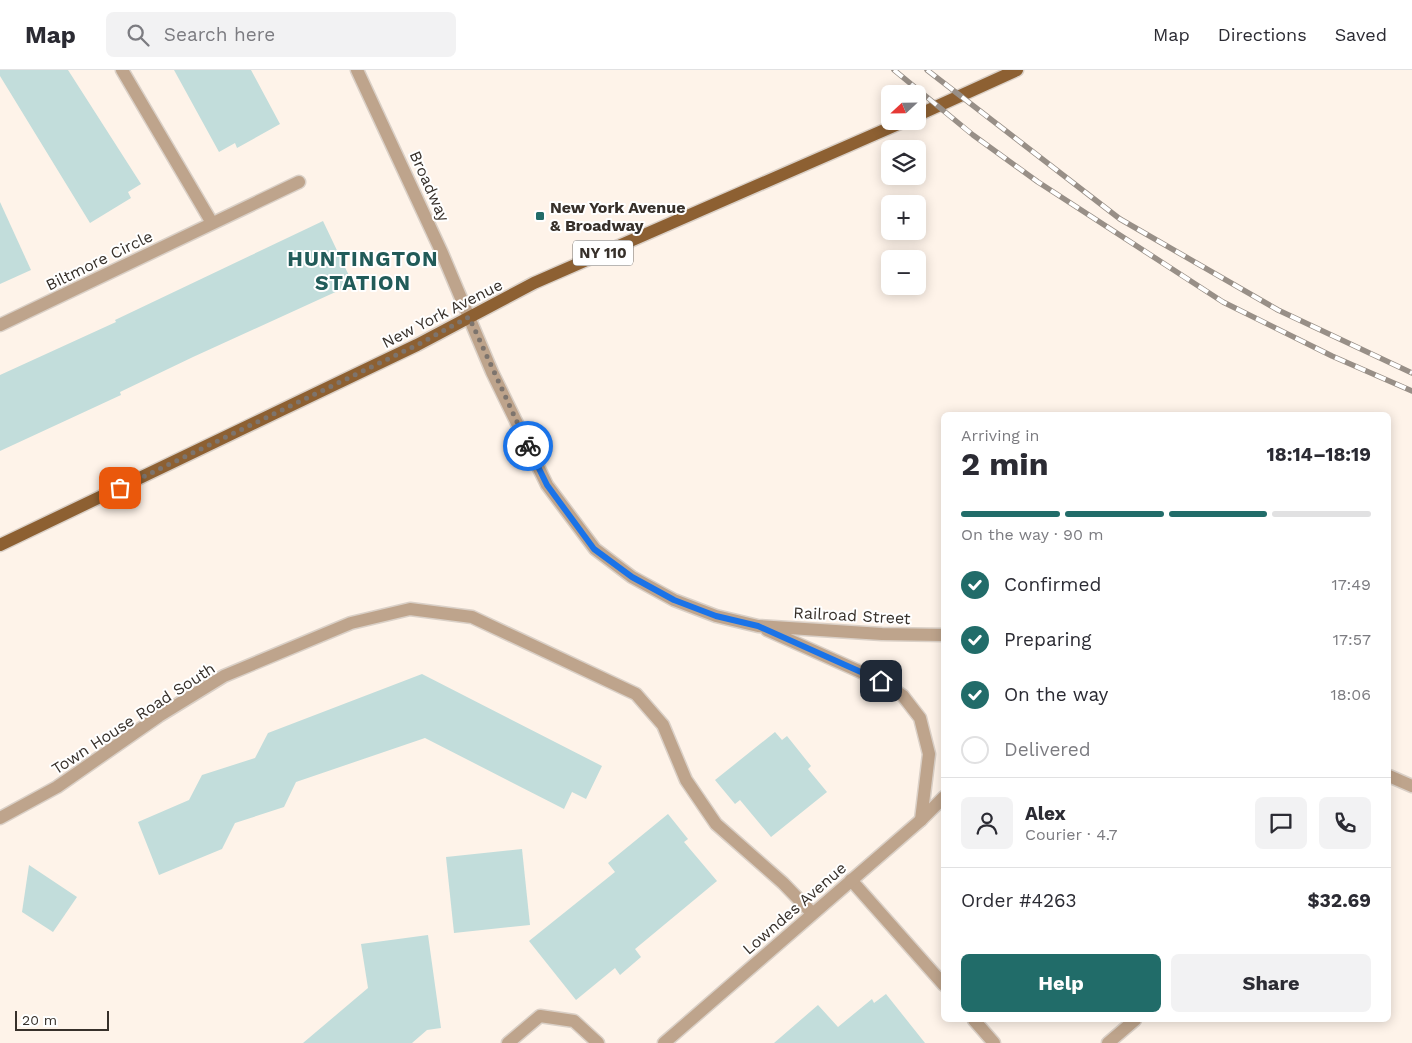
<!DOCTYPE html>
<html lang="en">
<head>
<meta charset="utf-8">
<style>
	:root { --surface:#fff; --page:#f2f2f3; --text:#2b2b33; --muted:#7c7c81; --line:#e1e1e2; --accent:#216c69 }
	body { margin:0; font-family:"Work Sans",sans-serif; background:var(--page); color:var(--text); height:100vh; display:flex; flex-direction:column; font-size:19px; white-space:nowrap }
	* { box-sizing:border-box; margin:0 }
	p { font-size:16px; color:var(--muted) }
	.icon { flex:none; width:28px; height:28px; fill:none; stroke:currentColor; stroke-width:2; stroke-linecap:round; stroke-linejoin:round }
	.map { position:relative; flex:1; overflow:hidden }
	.side { position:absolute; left:941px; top:342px; width:450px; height:610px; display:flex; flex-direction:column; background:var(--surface); border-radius:8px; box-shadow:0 2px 12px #0003 }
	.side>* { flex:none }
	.needle { width:32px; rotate:248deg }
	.controls { position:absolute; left:881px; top:15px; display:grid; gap:10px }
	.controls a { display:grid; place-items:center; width:45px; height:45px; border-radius:8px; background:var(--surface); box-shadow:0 2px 12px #0003; font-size:25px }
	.scale { position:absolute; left:15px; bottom:12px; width:94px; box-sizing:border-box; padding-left:5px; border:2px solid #37302a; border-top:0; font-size:14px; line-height:18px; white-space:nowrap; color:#37302a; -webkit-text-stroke:4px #fff; paint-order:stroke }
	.pin { position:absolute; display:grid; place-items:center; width:42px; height:42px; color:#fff; margin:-21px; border-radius:10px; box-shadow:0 2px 8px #0006 }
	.courier { position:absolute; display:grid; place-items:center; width:50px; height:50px; margin:-25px; border:4px solid #1a73e8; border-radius:50%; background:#fff; color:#222; box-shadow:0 1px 6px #0007 }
	.overview em { font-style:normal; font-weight:700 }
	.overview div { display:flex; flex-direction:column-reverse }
	.overview { display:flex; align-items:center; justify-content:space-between; height:85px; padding:0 20px }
	h1 { font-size:32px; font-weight:700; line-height:38px }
	.bar { display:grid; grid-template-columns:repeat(4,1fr); gap:8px 5px; align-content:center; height:60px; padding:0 20px }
	.bar i { height:6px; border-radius:4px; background:var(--line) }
	.bar .active { background:var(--accent) }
	.bar p { grid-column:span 4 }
	.line { display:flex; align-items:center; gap:12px; padding:0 20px; border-top:1px solid var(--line) }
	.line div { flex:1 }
	.round { display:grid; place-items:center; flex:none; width:52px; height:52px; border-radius:8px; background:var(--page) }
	ol { padding:0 20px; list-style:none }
	li { display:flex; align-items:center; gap:15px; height:55px }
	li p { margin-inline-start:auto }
	li .icon { padding:5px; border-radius:50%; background:var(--accent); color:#fff; stroke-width:4 }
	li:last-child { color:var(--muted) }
	li i { width:28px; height:28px; border:2px solid var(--line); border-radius:50% }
	.button { display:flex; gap:10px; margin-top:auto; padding:10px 20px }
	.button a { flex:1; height:58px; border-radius:8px; background:var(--accent); color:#fff; font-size:20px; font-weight:700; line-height:58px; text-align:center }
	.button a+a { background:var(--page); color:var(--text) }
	header { display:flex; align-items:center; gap:30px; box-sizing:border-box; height:70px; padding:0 25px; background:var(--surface); border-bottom:1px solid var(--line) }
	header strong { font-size:24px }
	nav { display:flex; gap:28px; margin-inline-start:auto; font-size:18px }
	.search { width:350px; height:45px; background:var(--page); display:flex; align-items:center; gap:12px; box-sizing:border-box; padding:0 18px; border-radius:8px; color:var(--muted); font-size:19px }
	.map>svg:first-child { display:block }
	.building { fill:#c2dddb }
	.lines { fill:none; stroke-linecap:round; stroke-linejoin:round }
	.minor-casing { stroke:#dad0c7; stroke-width:15 }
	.major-casing { stroke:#dad0c7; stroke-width:15 }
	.minor { stroke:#bea48c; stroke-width:12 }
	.major { stroke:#8d6032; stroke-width:12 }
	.rail-casing { stroke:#988f87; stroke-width:5.5 }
	.rail { stroke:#fff; stroke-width:4; stroke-dasharray:11; stroke-linecap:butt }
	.done { stroke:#7d746d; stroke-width:5; stroke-dasharray:0 9 }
	.route { stroke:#1a73e8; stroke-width:6 }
	.poi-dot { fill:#216c69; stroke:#fff; stroke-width:2 }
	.labels { text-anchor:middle; stroke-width:4; stroke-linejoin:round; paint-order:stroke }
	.shield { fill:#fff; stroke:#736e6a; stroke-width:1 }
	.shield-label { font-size:15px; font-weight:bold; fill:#37302a }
	.street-label { font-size:16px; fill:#37302a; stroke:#fff }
	.poi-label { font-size:16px; font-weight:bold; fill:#37302a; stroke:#fff; text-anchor:start }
	.district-label { font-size:21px; font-weight:bold; letter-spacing:1px; fill:#215b59; stroke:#fff }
</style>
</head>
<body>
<header>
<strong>Map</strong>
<div class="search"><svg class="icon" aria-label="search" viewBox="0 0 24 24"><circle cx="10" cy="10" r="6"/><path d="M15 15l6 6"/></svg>Search here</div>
<nav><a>Map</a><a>Directions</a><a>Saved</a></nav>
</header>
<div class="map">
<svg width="1412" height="973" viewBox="0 0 1412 973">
	<rect width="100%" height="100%" fill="#fef3e9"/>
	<g class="building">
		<path d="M0,0H68L141,114L128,122L131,128L90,153L0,6Z"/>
		<path d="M174,0H251L280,54L237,78L235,73L219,82Z"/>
		<path d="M0,132L31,200L0,214Z"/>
		<path d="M323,151L353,214L193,287L120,322L121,325L0,381V305L116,252L115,250Z"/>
		<path d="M422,604L602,696L586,729L572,722L564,739L425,668L296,712L284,737L235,753L222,779L159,805L138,752L189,730L202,705L255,688L268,663Z"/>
		<path d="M775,662L782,670L787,666L811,696L808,699L827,722L771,767L740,730L735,734L715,710Z"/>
		<path d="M668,744L688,769L684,772L717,811L635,879L641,887L620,905L615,898L576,930L529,871L615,802L608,793Z"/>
		<path d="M522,779L530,855L454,863L446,787Z"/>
		<path d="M29,795L77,827L53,862L22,842Z"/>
		<path d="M428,865L441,958L427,960L412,973H303L368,918L361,874Z"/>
		<path d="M886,924L925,973H774L818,935L838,957L872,929L874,933Z"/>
	</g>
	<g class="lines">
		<defs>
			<g id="minor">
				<path d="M122,0L212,153"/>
				<path d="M357,0L442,183L492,302L547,415L595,479L632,507L674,530L716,546L758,556L882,564L944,565"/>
				<path d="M0,255L299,112"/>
				<path d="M767,560L881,611L903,626L920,648L929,684L921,750"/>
				<path d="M1389,706L1412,716"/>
				<path d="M0,748L57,717L159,646L224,606L351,553L410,539L472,547L636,624L663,655L686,710L716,754L783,813L812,843"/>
				<path d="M851,810L944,915"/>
				<path d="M974,950L994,973"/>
				<path d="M508,973L540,946L574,951L598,973"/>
				<path d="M664,973L921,750L944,727"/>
				<path d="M1108,973L1135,950"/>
			</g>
			<g id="major">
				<path d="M918,45L1017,0"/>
				<path d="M0,475L417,275L534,213L905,51"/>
			</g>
		</defs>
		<use href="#minor" class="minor-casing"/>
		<use href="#major" class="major-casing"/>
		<use href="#minor" class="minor"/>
		<use href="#major" class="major"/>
		<defs>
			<g id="rail">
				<path d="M894,0L973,65L1038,112L1223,232L1332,286L1412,321"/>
				<path d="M927,0L1120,149L1278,240L1412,303"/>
			</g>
		</defs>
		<use href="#rail" class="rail-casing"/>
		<use href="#rail" class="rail"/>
	</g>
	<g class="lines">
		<path class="done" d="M120,418L417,275L469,247L528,376"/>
		<path class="route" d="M528,376L547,415L594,479L632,507L674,530L716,546L758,556L881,611"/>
	</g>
	<rect class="poi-dot" x="535" y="141" width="10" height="10" rx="2.5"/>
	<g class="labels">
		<rect class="shield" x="573" y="170.5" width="60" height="25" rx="4"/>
		<g class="shield-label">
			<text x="603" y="188">NY 110</text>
		</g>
		<g class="street-label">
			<text transform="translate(430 116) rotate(66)" y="6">Broadway</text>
			<text transform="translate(99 190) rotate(-26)" y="6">Biltmore Circle</text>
			<text transform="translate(442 243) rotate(-27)" y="6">New York Avenue</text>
			<text transform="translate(852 545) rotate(3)" y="6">Railroad Street</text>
			<text transform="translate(133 648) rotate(-33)" y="6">Town House Road South</text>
			<text transform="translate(794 838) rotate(-41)" y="6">Lowndes Avenue</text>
		</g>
		<g class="poi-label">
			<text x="550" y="143">New York Avenue<tspan x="550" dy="18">&amp; Broadway</tspan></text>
		</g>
		<g class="district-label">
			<text x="363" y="196">HUNTINGTON<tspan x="363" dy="24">STATION</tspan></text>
		</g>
	</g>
</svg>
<div class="controls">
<a><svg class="needle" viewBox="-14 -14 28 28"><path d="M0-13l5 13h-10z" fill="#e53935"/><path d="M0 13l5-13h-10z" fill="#7c7c81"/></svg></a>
<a><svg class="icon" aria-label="layers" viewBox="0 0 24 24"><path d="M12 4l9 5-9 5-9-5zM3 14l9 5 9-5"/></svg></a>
<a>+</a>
<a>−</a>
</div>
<div class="scale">20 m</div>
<div class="pin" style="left:120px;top:418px;background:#ea580c"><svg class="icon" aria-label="bag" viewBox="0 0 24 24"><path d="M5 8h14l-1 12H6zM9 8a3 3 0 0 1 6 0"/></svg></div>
<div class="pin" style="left:881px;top:611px;background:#1f2937"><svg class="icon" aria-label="home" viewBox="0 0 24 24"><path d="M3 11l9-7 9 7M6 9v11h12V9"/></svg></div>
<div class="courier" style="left:528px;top:376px"><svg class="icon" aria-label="bike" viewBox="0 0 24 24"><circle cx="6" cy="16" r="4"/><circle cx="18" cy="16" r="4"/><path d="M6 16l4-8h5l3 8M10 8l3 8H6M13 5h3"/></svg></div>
<section class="side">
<div class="overview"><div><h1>2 min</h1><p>Arriving in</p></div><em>18:14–18:19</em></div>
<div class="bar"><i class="active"></i><i class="active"></i><i class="active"></i><i></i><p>On the way · 90 m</p></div>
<ol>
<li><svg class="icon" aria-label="check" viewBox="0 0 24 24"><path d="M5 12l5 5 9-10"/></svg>Confirmed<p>17:49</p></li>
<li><svg class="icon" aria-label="check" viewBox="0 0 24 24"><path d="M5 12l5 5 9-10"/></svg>Preparing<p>17:57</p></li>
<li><svg class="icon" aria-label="check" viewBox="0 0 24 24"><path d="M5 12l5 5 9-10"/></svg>On the way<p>18:06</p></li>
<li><i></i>Delivered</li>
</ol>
<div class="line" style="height:90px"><a class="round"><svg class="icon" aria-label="person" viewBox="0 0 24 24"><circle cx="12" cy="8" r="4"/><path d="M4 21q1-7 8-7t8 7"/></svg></a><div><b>Alex</b><p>Courier · 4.7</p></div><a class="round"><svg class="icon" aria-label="chat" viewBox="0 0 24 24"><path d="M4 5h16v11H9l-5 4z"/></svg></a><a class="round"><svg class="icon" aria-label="phone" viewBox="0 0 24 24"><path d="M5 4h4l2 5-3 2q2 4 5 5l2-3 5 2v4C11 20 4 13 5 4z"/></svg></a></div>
<div class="line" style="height:65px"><div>Order #4263</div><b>$32.69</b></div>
<div class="button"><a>Help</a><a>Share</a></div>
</section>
</div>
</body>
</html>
